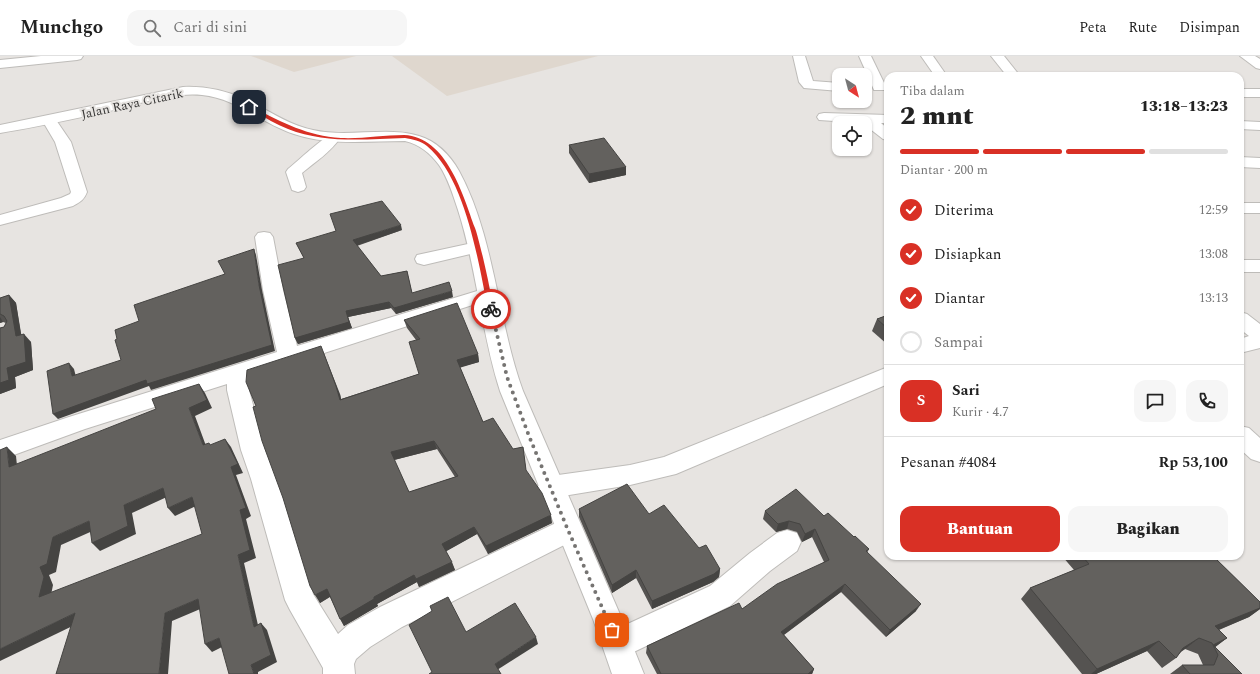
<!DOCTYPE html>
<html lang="id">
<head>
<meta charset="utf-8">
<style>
	:root { --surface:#fff; --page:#f6f6f6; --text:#222; --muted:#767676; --line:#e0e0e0; --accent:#d93025 }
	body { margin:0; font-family:Spectral,serif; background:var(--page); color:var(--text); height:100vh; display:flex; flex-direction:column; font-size:15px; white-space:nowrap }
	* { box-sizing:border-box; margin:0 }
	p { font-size:13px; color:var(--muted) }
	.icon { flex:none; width:22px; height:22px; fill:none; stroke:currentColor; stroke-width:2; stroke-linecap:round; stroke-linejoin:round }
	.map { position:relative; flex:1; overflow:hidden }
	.drawer { position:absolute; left:884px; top:16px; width:360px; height:488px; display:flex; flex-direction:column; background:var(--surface); border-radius:12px; box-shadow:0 1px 3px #0004 }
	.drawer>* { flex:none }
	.needle { width:26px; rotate:144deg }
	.controls { position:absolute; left:832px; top:12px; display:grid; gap:8px }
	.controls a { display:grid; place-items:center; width:40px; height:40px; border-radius:8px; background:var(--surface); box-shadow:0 1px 3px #0004; font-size:20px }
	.pin { position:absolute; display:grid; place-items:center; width:34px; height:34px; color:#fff; margin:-17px; border-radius:8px; box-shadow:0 2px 6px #0006 }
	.courier { position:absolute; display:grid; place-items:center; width:40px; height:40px; margin:-20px; border:3px solid #d93025; border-radius:50%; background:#fff; color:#222; box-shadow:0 1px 5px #0007 }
	.headline em { font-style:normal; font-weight:800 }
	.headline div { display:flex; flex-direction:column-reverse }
	.headline { display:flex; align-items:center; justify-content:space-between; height:68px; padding:0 16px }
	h1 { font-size:26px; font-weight:800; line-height:30px }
	.bar { display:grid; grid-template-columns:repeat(4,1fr); gap:6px 4px; align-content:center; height:48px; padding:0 16px }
	.bar i { height:5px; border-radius:3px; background:var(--line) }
	.bar .selected { background:var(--accent) }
	.bar p { grid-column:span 4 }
	.line { display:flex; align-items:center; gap:10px; padding:0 16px; border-top:1px solid var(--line) }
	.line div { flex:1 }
	.round { display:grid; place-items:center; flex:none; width:42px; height:42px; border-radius:12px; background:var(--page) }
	ol { padding:0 16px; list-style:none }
	li { display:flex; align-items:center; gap:12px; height:44px }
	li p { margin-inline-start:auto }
	li .icon { padding:4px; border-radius:50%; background:var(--accent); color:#fff; stroke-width:4 }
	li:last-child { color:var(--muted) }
	li i { width:22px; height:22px; border:2px solid var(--line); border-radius:50% }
	.primary-button { display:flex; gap:8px; margin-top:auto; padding:8px 16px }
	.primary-button a { flex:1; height:46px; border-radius:12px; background:var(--accent); color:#fff; font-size:16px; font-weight:800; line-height:46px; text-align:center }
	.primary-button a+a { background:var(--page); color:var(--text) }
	header { display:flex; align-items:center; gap:24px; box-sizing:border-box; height:56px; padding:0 20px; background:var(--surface); border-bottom:1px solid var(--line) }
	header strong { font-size:19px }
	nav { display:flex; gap:22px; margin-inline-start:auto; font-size:14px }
	.search { width:280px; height:36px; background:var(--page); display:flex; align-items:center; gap:10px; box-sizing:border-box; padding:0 14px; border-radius:12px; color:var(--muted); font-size:15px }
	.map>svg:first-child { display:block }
	.built { fill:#dfd7ce }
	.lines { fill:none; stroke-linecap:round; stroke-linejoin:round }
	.street-casing { stroke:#bebcb9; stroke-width:2 }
	.secondary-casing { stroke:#bebcb9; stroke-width:2 }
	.street { fill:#fff; fill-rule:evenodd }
	.secondary { fill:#fff; fill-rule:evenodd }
	.wall { fill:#555351; fill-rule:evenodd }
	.shaded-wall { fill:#454442 }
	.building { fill:#63615e; stroke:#454442; fill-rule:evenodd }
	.route { fill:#d93025 }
	.done { stroke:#767472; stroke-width:4; stroke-dasharray:0 7.2 }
	.labels { text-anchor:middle; stroke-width:4; stroke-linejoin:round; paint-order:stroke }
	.street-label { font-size:13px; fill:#393837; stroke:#e7e4e1 }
</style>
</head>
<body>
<header>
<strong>Munchgo</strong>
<div class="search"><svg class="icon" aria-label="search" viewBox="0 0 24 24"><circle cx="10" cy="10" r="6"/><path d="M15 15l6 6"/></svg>Cari di sini</div>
<nav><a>Peta</a><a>Rute</a><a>Disimpan</a></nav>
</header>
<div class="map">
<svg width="1260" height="618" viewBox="0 0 1260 618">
	<rect width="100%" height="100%" fill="#e7e4e1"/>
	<g class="built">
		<path d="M251,0H356L294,16Z"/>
		<path d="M392,0H598L447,40Z"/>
	</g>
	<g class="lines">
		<defs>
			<g id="street">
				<path d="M41,0H83L81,3L77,4L0,12V4Z"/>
				<path d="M793,0H805L813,25L839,27V35L804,32L799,26Z"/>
				<path d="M859,0H871L886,31L884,34H874Z"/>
				<path d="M921,0H933L947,20H935Z"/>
				<path d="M991,0H1004L1020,20H1007Z"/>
				<path d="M1240,0H1255L1260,3V13L1256,12Z"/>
				<rect x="1240" y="33" width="20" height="8"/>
				<path d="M824,57L888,59V67H881L888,73V84L883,83L865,69V67L819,64L817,61L819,58Z"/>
				<path d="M49,60L54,61L71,86L87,136C84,144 80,146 73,150L0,169V159L61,142L70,138L71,136L55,86L42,64L44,61Z"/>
				<path d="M1240,65L1260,66V74L1240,73Z"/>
				<path d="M333,78L338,79L340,82C331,96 315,106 302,117L306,131L304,134L298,136L292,134L286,116L288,113C297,106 325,79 333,78Z"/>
				<path d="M1240,101L1260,102V112L1240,111Z"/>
				<rect x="1240" y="147" width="20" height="10"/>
				<path d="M264,176L270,177L273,181L283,234L297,290L487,232L494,234L497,238L494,242L250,321L249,334L265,394L277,423L313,538L338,578L348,569L380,551L558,466L568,462L578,466L582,474L578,482L402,571L370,591L356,603L354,608L355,618H323V612L290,554L285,544L251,423L241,394L227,334V328L85,373L0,404V384L69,361L277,296L263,234L255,181L258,177Z"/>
				<path d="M477,186L483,187L486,191L483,195L424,209L417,207L415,203L417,199Z"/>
				<rect x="1240" y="204" width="20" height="12"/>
				<path d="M1240,256L1247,258L1260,268V292L1240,297V283L1249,280L1240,273Z"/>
				<path d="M888,311V328L676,418L630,429L551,442L542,439L538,431L542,423L551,420L630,409L664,401Z"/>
				<path d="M1240,370L1249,372L1260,382V406L1251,403L1240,393Z"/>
				<path d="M787,474L797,477L801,486L797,495L770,515L730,550L619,603L608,599L604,588L608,577L710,530L750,497L777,477Z"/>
			</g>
			<path id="secondary" d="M183,31C204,30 224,34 244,43C267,53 288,69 313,74C347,82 388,70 419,80C436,85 450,99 459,115C495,181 497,264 523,335L622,563L644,618H612L593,563L500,335C481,276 477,213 458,154C453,139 448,122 439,109C431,98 419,88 405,85C367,85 330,90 294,78C262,68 236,42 202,39C172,36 139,48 110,55C73,63 37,71 0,77V69Z"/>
		</defs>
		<use href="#street" class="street-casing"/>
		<use href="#secondary" class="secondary-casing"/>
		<use href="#street" class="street"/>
		<use href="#secondary" class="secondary"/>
	</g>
	<g class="wall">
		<path d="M569,89L626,111V119L589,127L569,97Z"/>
		<path d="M402,174L357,190L381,220L407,215L412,237L453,241L396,258L391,252L348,261L352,272L298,288L295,282L304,202L296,187Z"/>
		<path d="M9,239L16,247L21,279L31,286L33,314L15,321L16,332L0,338V272L4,271L6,267L3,266L0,267V242Z"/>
		<path d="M888,259V289L872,275L877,263Z"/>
		<path d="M404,264L478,298L479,306L460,311L483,366L513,393L523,391L526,415L552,467L488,498L477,478L446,495L455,514L419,531L417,526L377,548L378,550L344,570L330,541L320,547L256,350L340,338L341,343L419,318L416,284L407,272ZM437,393L455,421L409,436L394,404Z"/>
		<path d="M579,453L649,458L699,492L720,513L719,521L713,526L652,553L636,522L612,537L579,461Z"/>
		<path d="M765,455L824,460L854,481L869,493L867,497L916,555L886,581L841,536L784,579L814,613L812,618H657L646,597L647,590L742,553L824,506L812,481L802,486L797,476L787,473L776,476L763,463Z"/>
		<path d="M1062,500H1213L1260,546V553L1249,561L1219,574L1227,582L1215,591L1242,618H1170L1182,609H1203L1198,598L1185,593L1181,596L1176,602L1162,612L1147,595L1096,618H1082L1021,543L1030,532L1074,514Z"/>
	</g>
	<g class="shaded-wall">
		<path d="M626,111V119L589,127V118Z"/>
		<path d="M401,169L402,174L355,190L353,184Z"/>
		<path d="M254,193L256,199L262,234L275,295L151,334L149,330L58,363L53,358L259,229Z"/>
		<path d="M452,235L453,241L396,258L394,252Z"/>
		<path d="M9,239L16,247L23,289L16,280Z"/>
		<path d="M389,246L391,252L348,261L352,272L298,288L295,282L346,255Z"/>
		<path d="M0,261L3,266L0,267Z"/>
		<path d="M24,278L31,286L33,314L15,321L16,332L0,338V327Z"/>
		<path d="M321,290L340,338L343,352L340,344Z"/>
		<path d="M478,298L479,306L459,312L457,304Z"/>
		<path d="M69,307L74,313L77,325L72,320Z"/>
		<path d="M199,328L205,337L212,352L195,360L209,398L203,389L189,352Z"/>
		<path d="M225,383L231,391L243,417L236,419L251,460L246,463L256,502L244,507L260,578L254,571L238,499L240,454Z"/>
		<path d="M434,385L437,393L394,404L391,396Z"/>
		<path d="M7,391L16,400L18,419L9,411Z"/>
		<path d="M163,432L169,440L132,457L136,478L100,495L92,487L124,449Z"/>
		<path d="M192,441L198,449L175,460L168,452Z"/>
		<path d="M551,459L552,467L488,498L486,490Z"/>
		<path d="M89,465L97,473L61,489L56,516L49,519L53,529L49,549L39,541L40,511L53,481Z"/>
		<path d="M789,465L787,473L776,476L778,468Z"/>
		<path d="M474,471L477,478L445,496L442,488Z"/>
		<path d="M815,473L812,481L802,486L805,478Z"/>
		<path d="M452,506L455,514L419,531L416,523Z"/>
		<path d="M720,513L719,521L713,526L652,553V545Z"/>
		<path d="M636,514V522L612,537V529Z"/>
		<path d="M414,519L417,526L377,548L378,550L344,570L340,563L374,541Z"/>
		<path d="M845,528L841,536L778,583L781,576Z"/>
		<path d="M327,533L331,540L320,547L315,539Z"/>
		<path d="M198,543L205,551L172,565L168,618H159L165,557Z"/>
		<path d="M921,548L916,555L886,581L890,574Z"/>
		<path d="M1260,552V553L1249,561L1201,581L1215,570Z"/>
		<path d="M75,557L85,564L0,605V593Z"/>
		<path d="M261,567L267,574L277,606L258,616V618H254L251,609Z"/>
		<path d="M536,581L538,588L497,614L495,608Z"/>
		<path d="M219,582L226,589L212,596L205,588Z"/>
		<path d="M1199,582L1185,593L1173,600L1183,592Z"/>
		<path d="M1227,582L1214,592L1213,589Z"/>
		<path d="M1159,585L1147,595L1096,618H1091L1097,613Z"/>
		<path d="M814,613L812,618H808Z"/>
	</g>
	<g class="building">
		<path d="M604,82L626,111L589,118L569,89Z"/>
		<path d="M382,145L401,169L353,184L381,220L407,215L412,237L449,226L452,235L394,252L389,246L346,255L349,266L295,282L278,209L304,202L296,187L336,175L330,158Z"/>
		<path d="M254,193L259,229L272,289L147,328L146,324L53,358L47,315L69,307L72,320L121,304L115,284L117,283L115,274L139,265L134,249L225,218L218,205Z"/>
		<path d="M9,239L16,280L24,278L26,306L7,312L9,324L0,327V272L4,271L7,265L4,260L0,258V242Z"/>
		<path d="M457,247L478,298L457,304L483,366L493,362L513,393L523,391L526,414L542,437L551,459L486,490L474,471L442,488L452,506L416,523L414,519L374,541V543L340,563L327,533L315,539L310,530L283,442L262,385L253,351L256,350L246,326L247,314L321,290L336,330L340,344L419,318L409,286L420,283L404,264ZM434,385L458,420L409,436L391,396Z"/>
		<path d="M888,259V273L877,263Z"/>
		<path d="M199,328L207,344L189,352L203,389L209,387L210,389L225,383L238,408L231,411L246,452L240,454L250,494L238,499L254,571L261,567L271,599L251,609L254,618H229L219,582L205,588L198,543L165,557L159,618H56L75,557L0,593V394L7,391L9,411L156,353L152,343ZM163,432L168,452L192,441L202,478L39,541L44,521L40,511L47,508L53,481L89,465L92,487L128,470L124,449Z"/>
		<path d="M627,428L649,458L664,449L699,492L706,489L720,513L714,518L652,545L636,514L612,529L579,453Z"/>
		<path d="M796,433L824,460L828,457L854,481L855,480L869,493L866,495L921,548L890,574L845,528L781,576L814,613L808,618H661L647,590L739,547L742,553L777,528L829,504L815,473L805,478L800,468L789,465L778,468L765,455Z"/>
		<path d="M1082,500H1213L1260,546V552L1215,570L1227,582L1213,589L1242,618H1189H1190L1182,609H1214L1218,599L1212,587L1199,582L1183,592L1176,602L1159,585L1097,613L1030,532L1089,508Z"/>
		<path d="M448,541L466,576L515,547L536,581L495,608L501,618H429L432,616L409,569L432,555L430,550Z"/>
	</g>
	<path class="route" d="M247,50H250C280,65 306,80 341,82C362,83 383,79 404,79C447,81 463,139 475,172C479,182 494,247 493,254L488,253C478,205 466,123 427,90C421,85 412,83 405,82C366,83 326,88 288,73C274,68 261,59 247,51Z"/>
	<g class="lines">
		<path class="done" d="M491,253L507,321L529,380L568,474L612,574"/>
	</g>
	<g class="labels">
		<g class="street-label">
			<text transform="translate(132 47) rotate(-12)" y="5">Jalan Raya Citarik</text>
		</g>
	</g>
</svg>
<div class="controls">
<a><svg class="needle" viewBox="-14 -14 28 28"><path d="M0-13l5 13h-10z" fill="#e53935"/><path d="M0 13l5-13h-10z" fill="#767676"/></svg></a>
<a><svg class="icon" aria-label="locate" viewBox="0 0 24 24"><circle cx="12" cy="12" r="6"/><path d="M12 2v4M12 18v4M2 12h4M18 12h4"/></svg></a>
</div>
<div class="pin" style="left:612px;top:574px;background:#ea580c"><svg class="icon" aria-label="bag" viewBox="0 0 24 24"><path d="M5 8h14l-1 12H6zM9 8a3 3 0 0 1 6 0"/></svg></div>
<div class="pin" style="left:249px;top:51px;background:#1f2937"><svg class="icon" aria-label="home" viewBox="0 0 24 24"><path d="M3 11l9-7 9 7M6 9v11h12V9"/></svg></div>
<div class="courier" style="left:491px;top:253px"><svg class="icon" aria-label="bike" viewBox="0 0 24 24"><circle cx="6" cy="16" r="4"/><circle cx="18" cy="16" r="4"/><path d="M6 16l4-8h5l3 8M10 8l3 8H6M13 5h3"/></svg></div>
<section class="drawer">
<div class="headline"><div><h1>2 mnt</h1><p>Tiba dalam</p></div><em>13:18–13:23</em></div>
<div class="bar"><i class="selected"></i><i class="selected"></i><i class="selected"></i><i></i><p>Diantar · 200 m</p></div>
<ol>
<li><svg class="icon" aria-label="check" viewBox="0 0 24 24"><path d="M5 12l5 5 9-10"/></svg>Diterima<p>12:59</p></li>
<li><svg class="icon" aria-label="check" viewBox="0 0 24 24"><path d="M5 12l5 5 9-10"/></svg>Disiapkan<p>13:08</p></li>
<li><svg class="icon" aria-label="check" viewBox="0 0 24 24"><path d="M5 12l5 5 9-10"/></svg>Diantar<p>13:13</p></li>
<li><i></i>Sampai</li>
</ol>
<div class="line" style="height:72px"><b class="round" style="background:var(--accent);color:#fff">S</b><div><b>Sari</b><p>Kurir · 4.7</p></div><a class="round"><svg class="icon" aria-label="chat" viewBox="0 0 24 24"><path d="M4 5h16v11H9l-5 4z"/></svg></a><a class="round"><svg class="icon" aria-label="phone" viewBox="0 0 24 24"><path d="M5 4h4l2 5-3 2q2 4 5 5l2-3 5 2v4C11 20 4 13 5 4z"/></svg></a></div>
<div class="line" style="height:52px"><div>Pesanan #4084</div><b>Rp 53,100</b></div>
<div class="primary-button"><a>Bantuan</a><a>Bagikan</a></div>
</section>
</div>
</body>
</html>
